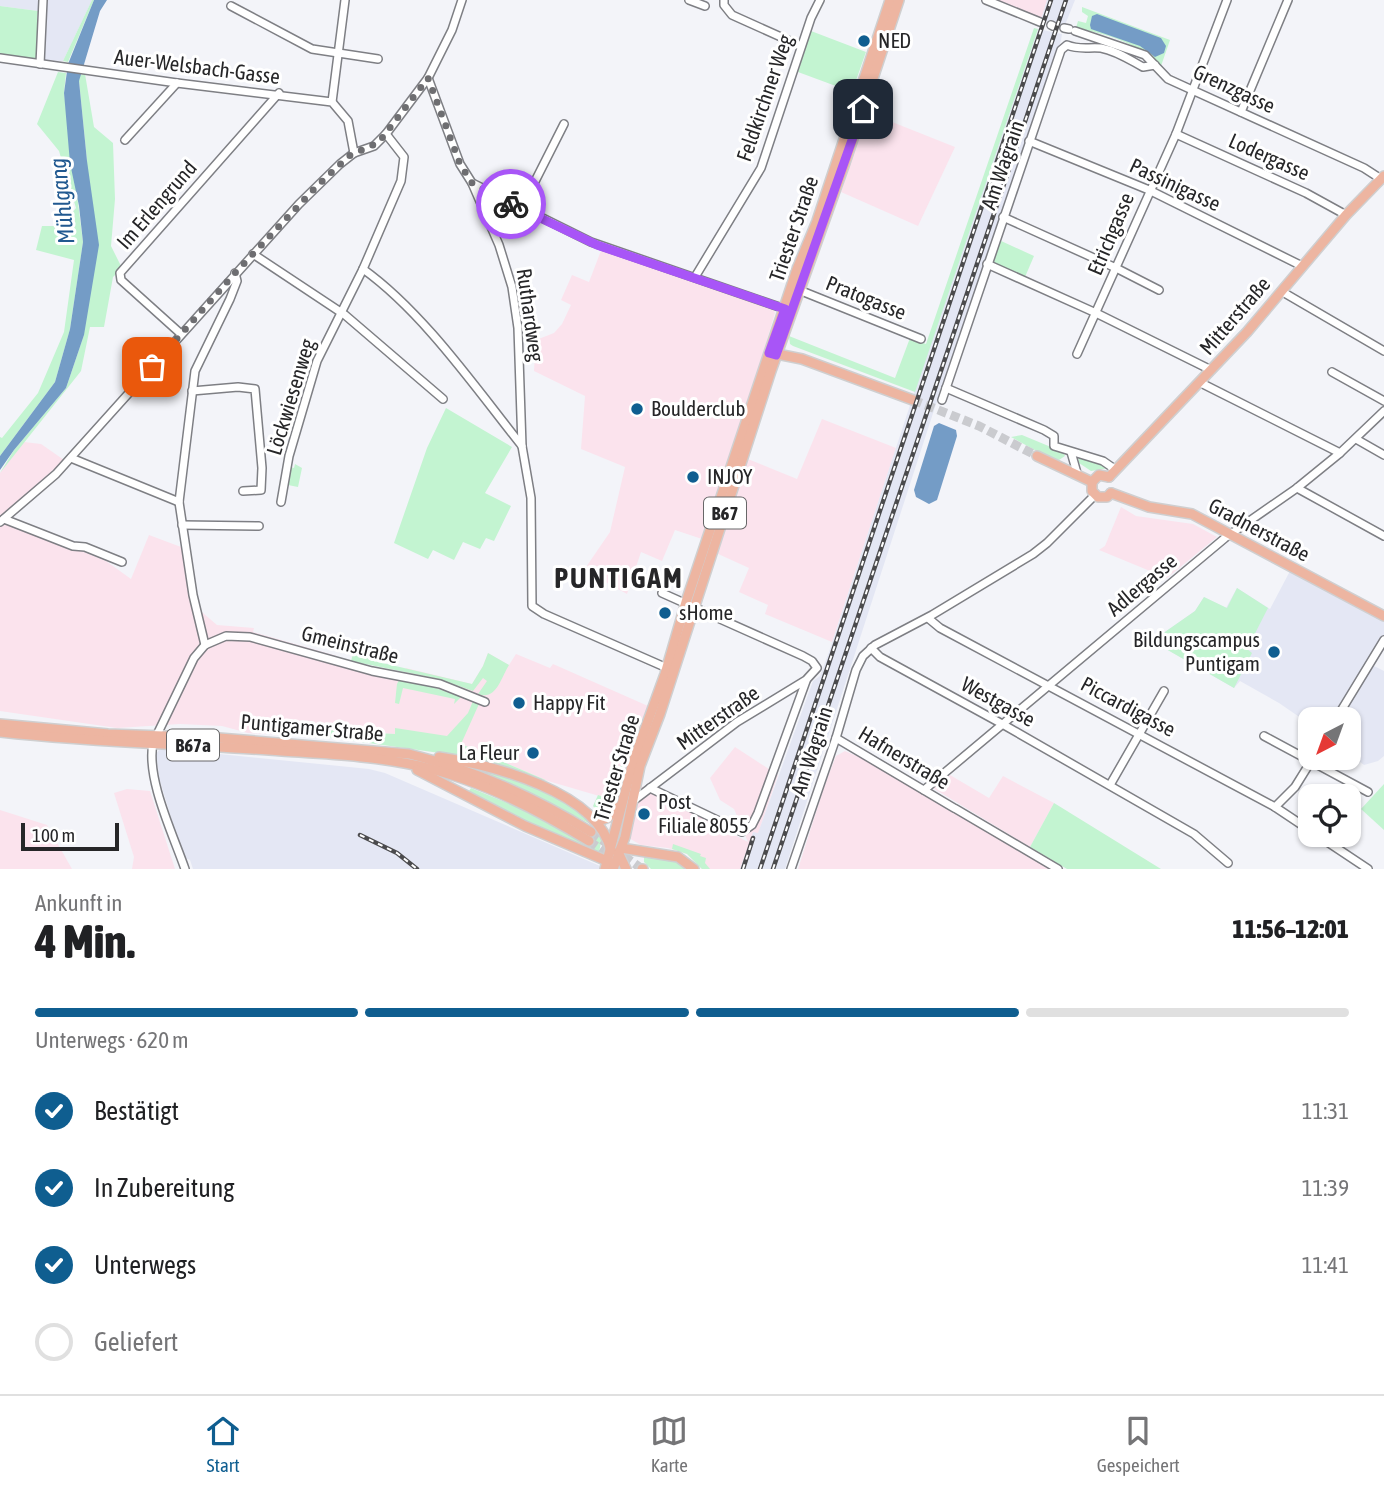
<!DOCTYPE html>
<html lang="de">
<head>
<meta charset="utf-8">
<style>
	:root { --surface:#fff; --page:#f6f6f6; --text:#202124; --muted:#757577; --line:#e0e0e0; --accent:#0f5e90 }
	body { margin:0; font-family:"Asap Condensed",sans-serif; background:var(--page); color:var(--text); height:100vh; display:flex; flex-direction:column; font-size:26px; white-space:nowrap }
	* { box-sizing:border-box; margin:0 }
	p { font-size:23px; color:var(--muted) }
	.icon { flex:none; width:38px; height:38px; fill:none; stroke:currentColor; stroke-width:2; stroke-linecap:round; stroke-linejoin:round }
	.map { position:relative; height:869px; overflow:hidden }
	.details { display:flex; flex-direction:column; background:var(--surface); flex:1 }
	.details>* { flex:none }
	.needle { width:46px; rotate:221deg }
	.fabs { position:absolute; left:1298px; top:707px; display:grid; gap:14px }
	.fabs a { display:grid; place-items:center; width:63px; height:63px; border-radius:14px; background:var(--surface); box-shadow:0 2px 5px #0004; font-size:35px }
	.scale { position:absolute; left:21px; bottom:18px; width:98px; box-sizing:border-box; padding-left:7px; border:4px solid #262628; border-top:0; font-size:19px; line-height:24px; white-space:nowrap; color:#262628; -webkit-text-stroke:5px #fff; paint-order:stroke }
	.pin { position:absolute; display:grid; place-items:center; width:60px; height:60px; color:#fff; margin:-30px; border-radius:14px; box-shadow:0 4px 10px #0006 }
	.courier { position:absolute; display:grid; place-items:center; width:70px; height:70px; margin:-35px; border:5px solid #a855f7; border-radius:50%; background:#fff; color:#222; box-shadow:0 2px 9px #0007 }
	.headline em { font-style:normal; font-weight:800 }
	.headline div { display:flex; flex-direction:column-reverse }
	.headline { display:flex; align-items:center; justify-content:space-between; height:119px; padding:0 35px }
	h1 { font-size:46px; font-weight:800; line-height:52px }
	.bar { display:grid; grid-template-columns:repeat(4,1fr); gap:10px 7px; align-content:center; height:84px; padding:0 35px }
	.bar i { height:9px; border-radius:5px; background:var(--line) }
	.bar .active { background:var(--accent) }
	.bar p { grid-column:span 4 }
	ol { padding:0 35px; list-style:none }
	li { display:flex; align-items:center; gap:21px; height:77px }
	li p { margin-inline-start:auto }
	li .icon { padding:7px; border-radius:50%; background:var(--accent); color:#fff; stroke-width:4 }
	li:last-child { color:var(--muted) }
	li i { width:38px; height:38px; border:4px solid var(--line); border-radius:50% }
	.menu { display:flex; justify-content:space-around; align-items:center; height:98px; border-top:2px solid var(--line); background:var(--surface); font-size:19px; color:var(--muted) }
	.menu a { display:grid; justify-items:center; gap:4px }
	.menu .active { color:var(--accent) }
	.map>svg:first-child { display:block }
	.commercial { fill:#fbe3ed }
	.built { fill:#e4e7f4 }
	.green { fill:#c3f4d1 }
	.water { fill:#749cc6 }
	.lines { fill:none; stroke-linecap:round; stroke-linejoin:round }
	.major-tunnel { stroke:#cacbcf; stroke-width:9; stroke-dasharray:9 4.5; stroke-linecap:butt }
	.minor-casing { stroke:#7e7f84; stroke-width:10 }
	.major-casing { stroke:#cfcfd0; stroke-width:12 }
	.minor { stroke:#fff; stroke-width:7 }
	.major { stroke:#edb5a1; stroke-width:9 }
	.rail-casing { stroke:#4b4b4d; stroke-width:4.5 }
	.rail { stroke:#fff; stroke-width:2; stroke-dasharray:5; stroke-linecap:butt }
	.done { stroke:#6e6e71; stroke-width:7; stroke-dasharray:0 12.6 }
	.route { stroke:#a855f7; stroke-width:9 }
	.poi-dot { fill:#0f5e90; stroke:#fff; stroke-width:2.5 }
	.labels { text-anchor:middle; stroke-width:6; stroke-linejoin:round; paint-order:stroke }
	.shield { fill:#fff; stroke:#676768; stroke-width:2 }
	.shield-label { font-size:19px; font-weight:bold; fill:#262628 }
	.poi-label { font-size:21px; fill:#262628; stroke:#fff; text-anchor:start }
	.street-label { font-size:21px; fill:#262628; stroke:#fff }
	.water-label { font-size:23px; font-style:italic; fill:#215990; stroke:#fff }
	.district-label { font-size:28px; font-weight:bold; letter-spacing:2px; fill:#262628; stroke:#fff }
</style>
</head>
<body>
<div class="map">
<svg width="1384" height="869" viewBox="0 0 1384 869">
	<rect width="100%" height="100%" fill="#f3f4f9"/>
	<g class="commercial">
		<path d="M995,0H1047L1041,20Z"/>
		<path d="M867,112L955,147L918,226L841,192Z"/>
		<path d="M602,248L773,309L775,313L733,453L797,479L822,419L896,448L832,642L765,614L768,605L739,592L749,568L716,553L702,539L675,530L662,561L641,552L627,594L584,570L610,532L625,467L581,449L585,396L534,371L536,340L554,333L562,324L571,305L561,300L572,275L589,282Z"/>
		<path d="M24,442L41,444L64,460L0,518V473Z"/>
		<path d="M1121,507L1136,516L1193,524L1217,537L1167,578L1099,550L1105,546Z"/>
		<path d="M0,518L106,561L131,579L149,535L181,547L187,552L196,607L217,625L254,628L253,632L337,656L335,664L399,680L406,668L472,684L483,666L488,653L509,665L516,654L550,668L553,664L648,706L632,741L625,766L619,767L606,798L548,781L461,744L395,729V734L324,730L321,737L248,733L222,726L180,724L117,728L0,711Z"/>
		<path d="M735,747L778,775L758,834L753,833L740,869H702L687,854L668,848L641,845L627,837L639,785L748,842L734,809L720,800L710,778Z"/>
		<path d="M845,751L866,760L1049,869H798L825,784L836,756Z"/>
		<path d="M950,775L989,798L1003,776L1054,803L1030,847L933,788Z"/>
		<path d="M127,789L150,791L175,869H132L134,857L114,793Z"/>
		<path d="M0,810L47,825L72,869H0Z"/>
	</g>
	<g class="built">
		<path d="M0,0H92L63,61L40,60L38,11L0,6Z"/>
		<path d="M1047,0H1075L1065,25L1041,20Z"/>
		<path d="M1038,29L1062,34L1061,40L938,398L785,869H740L753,832L758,833L813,681L820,676L829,652L916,387Z"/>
		<path d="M1290,571L1384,622V640L1370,664L1384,671V756L1378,761L1364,765L1349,753V719H1311V725L1279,703L1240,681L1234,688L1152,641L1195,611L1204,597L1226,608L1237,588L1270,609Z"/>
		<path d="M170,749L369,769L385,773L600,866L599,869H193L190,860L183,857L160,781L156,754L159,750Z"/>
	</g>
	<g class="green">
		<path d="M92,0H94L68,62L63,61Z"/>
		<path d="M0,6L38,11L37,19L42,21L40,60L0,54Z"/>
		<path d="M1082,7L1170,40L1161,66C1139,43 1106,34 1076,28L1078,21L1086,23L1088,16L1082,12Z"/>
		<path d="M1034,28L1038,29L915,392L793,346L790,344L789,336L895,378L910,338L926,344Z"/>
		<path d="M811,31L866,52L852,92L798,72Z"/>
		<path d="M58,72L66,73L64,93L83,242L70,329L55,382L0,456V437L2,438L38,393L64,332L74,260L36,250L42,226H61L76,208L59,151L37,124Z"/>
		<path d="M85,74L94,127L113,143L115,199L111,246L122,268L113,277L104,327H90L81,371L0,473L14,450L66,388L84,335L87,161L79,81L80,75Z"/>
		<path d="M999,240L1034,256L1025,277L994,263L992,259Z"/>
		<path d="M446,408L512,447L485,493L511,506L494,541L486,538L480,549L463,542L454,560L433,550L428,559L394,543L427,448Z"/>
		<path d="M1022,435L1063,452L1065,456L1059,460L1044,455L1011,437Z"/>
		<path d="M1078,455L1099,461L1109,468L1091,471L1079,463Z"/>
		<path d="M295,464L302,468L298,487L288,485L291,467L294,468Z"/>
		<path d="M1237,588L1268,608L1247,649L1252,653L1234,688L1152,641L1195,611L1204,597L1227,608Z"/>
		<path d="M355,647L364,653L370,660L472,684L483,666L488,653L509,665C501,678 496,701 478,694L487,681L483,678L473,691L439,679L351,661Z"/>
		<path d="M399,680L433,687L461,697L454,704L455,699L403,688L399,704L395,703L397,684Z"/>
		<path d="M473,701L479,704L461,744L548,781L454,755L326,737L323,734L324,730L395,734V728L447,736L468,713Z"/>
		<path d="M623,765L611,809L607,813L600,814L593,806L598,795L606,798L619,767Z"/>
		<path d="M479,769C525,782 575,795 602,838L599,852L522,821L469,791L471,788L517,807L588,845L592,825L519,787L478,771Z"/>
		<path d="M1384,784V830L1361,809Z"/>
		<path d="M1054,803L1161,869H1067L1030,847Z"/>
		<path d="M673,844L701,854L700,856L706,858L705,863L710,869H702L687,854L672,849Z"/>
		<path d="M644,856L671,859L688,869H651L644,862Z"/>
	</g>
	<g class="water">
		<path d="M94,0H107L100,11L79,81L87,161L99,245L84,335L66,388L14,450L0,470V456L55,382L70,329L83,242L79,206L70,163L64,93L68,64Z"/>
		<path d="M1097,14L1161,38L1166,46L1164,53L1155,57L1140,46L1091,29L1090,25L1092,16Z"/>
		<path d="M939,423L956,430L957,436L937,500L929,504L916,497L914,490L934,426Z"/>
	</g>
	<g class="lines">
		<g class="major-tunnel">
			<path d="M913,400L979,426L1037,456"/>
			<path d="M591,832L642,869"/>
			<path d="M589,841L613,858"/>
		</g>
		<defs>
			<g id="minor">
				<path d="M689,0L705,6"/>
				<path d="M724,0V5L732,15L801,46"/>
				<path d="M986,0L1040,22"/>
				<path d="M231,6L312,49L378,59"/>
				<path d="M1051,25L1053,26"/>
				<path d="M1064,28L1069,29"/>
				<path d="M1075,31L1145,55L1168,79L1364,168L1381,179"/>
				<path d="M0,58L177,83L332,102L348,121L354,153"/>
				<path d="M40,64L43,0"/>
				<path d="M428,78L460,164L472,183L499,245L512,287L518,328L522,446L531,498L532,606L544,614L667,668"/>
				<path d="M332,102L345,0"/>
				<path d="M1241,112L1288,0"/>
				<path d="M1176,134L1306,193L1346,215"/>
				<path d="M125,140L177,83"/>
				<path d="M1029,141L1149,190L1302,266"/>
				<path d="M472,183L591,242L785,309"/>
				<path d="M521,209L564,124"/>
				<path d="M1003,217L1116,268L1159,290"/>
				<path d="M253,254L345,315L443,399"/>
				<path d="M987,264L1096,313L1211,370"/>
				<path d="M363,269C423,312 475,387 522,446"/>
				<path d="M695,277L761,168L811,18L820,0"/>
				<path d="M799,290L921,339"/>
				<path d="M1281,291L1384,351"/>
				<path d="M181,334L121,280L120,273L279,93"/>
				<path d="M1077,354L1176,134L1227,0"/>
				<path d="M1332,372L1384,401"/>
				<path d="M1199,382L1340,453"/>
				<path d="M946,388L1044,430L1054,436V446L1103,461L1116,470"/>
				<path d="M192,391L238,387L255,389L262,468L261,490L243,491"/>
				<path d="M942,400L1061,50L1067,45C1079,50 1088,47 1101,48C1117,51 1130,60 1143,67L1155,65"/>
				<path d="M1356,439L1384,455"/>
				<path d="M1071,452L1077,473"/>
				<path d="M71,458L179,502"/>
				<path d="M1297,488L1384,536"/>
				<path d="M281,502L289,456L317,361L363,269L401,181L404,157L386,134"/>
				<path d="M4,519L73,546L85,547L122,562"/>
				<path d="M0,522L56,474L299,204L340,164L354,153L374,146L386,134L428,78L452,30L462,0"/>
				<path d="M182,525L259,526"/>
				<path d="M928,618L940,628L1275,807L1311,831"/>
				<path d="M205,645L193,595L179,502L195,371L230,299L237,281L235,273"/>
				<path d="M871,648L880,657L1004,725L1194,834L1228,863"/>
				<path d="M1336,719L1384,640"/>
				<path d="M1264,736L1368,792"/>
				<path d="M836,738L954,808"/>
				<path d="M1110,785L1164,691"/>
				<path d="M650,788L742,832L752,825L758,813L806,681"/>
				<path d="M924,790L1225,538L1297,488L1340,453L1384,411"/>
				<path d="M633,801L737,722L806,680L817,668L812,661L803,656L662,593"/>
				<path d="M1275,807L1295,787L1313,758"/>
				<path d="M956,809L1058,869"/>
				<path d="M1317,835L1368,869"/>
				<path d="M185,869C173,834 146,779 153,743L194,658L205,645L226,636L250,637L372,671L440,684L485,702"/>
				<path d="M791,869L836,738L856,670L863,656L875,645L932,615L1033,554L1047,543L1095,495"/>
			</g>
			<g id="major">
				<path d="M772,353L802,359L913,400"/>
				<path d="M1037,456L1092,482"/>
				<path d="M1109,477L1247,332L1346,215L1384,176"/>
				<path d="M1092,482V491L1098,497H1107L1111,493"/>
				<path d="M1092,482L1099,475L1109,477"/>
				<path d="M1111,493L1149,507L1192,514L1384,616"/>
				<path d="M0,724L108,734L219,738L409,754C474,770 534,797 591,832"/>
				<path d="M0,732C94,743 188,744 282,751C327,754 375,756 419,766C479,779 537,809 589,841"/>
				<path d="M439,757C491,765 598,791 611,851"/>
				<path d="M417,770L525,826L607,861"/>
				<path d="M593,819C605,822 611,817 617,807"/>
				<path d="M621,848L678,857L694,869"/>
				<path d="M618,852L626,869"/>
				<path d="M605,869L633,762L665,674L686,602L797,269L817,221L890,0"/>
				<path d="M613,869L625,837L640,766L660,714L771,371L845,163L899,0"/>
				<path d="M642,869H643"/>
			</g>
		</defs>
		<use href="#minor" class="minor-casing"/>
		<use href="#major" class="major-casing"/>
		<use href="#minor" class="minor"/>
		<use href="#major" class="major"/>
		<defs>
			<g id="rail">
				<path d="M360,835L397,853L417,869"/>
				<path d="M743,869L753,838"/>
				<path d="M760,869L1051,0"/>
				<path d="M773,869L1066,0"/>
			</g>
		</defs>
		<use href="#rail" class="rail-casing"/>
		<use href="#rail" class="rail"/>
	</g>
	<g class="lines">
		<path class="done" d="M152,367L235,273L317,186L349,156L379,142L428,78L460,164L472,183L511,204"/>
		<path class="route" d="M511,204L597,245L785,309L769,353L776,355L863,109"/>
	</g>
	<g class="poi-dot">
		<circle cx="864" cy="41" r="7"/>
		<circle cx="637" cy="409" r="7"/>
		<circle cx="693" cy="477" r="7"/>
		<circle cx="665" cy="613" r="7"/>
		<circle cx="1274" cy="652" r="7"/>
		<circle cx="519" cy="703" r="7"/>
		<circle cx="533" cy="753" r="7"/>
		<circle cx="644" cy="814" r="7"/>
	</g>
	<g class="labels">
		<g class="shield">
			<rect x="704" y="497.5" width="42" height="31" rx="5"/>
			<rect x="167" y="729.5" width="52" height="31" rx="5"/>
		</g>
		<g class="shield-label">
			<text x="725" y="520">B67</text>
			<text x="193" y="752">B67a</text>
		</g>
		<g class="poi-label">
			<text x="878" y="48">NED</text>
			<text x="651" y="416">Boulderclub</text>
			<text x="707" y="484">INJOY</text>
			<text x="679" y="620">sHome</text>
			<text x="1260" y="647" text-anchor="end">Bildungscampus<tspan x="1260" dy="24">Puntigam</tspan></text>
			<text x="533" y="710">Happy Fit</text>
			<text x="519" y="760" text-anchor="end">La Fleur</text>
			<text x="658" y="809">Post<tspan x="658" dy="24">Filiale 8055</tspan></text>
		</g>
		<g class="street-label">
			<text transform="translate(197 67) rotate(7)" y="7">Auer-Welsbach-Gasse</text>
			<text transform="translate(1234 89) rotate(25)" y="7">Grenzgasse</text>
			<text transform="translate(765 98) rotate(-71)" y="7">Feldkirchner Weg</text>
			<text transform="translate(1269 157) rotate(24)" y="7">Lodergasse</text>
			<text transform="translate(1003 165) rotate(-71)" y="7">Am Wagrain</text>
			<text transform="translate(1175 185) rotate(25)" y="7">Passinigasse</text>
			<text transform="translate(157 205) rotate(-49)" y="7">Im Erlengrund</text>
			<text transform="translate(794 229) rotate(-71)" y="7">Triester Straße</text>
			<text transform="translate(1111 234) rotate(-67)" y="7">Etrichgasse</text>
			<text transform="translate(866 298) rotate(22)" y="7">Pratogasse</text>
			<text transform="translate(530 315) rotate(82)" y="7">Ruthardweg</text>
			<text transform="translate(1235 316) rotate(-49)" y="7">Mitterstraße</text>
			<text transform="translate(291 397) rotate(-73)" y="7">Löckwiesenweg</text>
			<text transform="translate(1259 530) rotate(28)" y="7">Gradnerstraße</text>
			<text transform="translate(1142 585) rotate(-40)" y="7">Adlergasse</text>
			<text transform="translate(350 645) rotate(14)" y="7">Gmeinstraße</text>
			<text transform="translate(998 702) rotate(29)" y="7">Westgasse</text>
			<text transform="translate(1128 707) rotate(28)" y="7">Piccardigasse</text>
			<text transform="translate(718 718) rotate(-35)" y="7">Mitterstraße</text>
			<text transform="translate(312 728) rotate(5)" y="7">Puntigamer Straße</text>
			<text transform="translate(812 751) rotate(-72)" y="7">Am Wagrain</text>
			<text transform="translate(904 758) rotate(31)" y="7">Hafnerstraße</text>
			<text transform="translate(617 768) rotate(-73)" y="7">Triester Straße</text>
		</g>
		<g class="water-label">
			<text transform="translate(62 201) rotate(-96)" y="8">Mühlgang</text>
		</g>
		<g class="district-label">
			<text x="619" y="588">PUNTIGAM</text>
		</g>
	</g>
</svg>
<div class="fabs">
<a><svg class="needle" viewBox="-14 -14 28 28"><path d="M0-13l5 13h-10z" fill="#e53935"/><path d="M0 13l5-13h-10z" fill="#757577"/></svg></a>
<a><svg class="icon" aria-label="locate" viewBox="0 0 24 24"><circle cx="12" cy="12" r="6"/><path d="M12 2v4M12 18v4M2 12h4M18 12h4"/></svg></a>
</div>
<div class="scale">100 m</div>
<div class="pin" style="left:152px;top:367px;background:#ea580c"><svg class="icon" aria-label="bag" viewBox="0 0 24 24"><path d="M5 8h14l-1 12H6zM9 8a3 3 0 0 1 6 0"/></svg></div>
<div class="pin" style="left:863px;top:109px;background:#1f2937"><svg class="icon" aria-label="home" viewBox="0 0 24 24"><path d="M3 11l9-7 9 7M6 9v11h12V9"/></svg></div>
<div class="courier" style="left:511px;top:204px"><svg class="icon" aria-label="bike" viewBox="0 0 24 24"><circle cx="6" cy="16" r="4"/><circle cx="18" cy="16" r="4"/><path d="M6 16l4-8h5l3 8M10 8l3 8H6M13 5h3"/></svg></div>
</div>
<section class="details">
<div class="headline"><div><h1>4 Min.</h1><p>Ankunft in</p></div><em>11:56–12:01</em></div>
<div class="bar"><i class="active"></i><i class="active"></i><i class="active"></i><i></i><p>Unterwegs · 620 m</p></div>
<ol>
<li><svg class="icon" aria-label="check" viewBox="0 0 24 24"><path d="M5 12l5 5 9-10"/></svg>Bestätigt<p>11:31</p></li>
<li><svg class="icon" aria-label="check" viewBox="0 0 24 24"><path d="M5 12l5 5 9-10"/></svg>In Zubereitung<p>11:39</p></li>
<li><svg class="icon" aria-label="check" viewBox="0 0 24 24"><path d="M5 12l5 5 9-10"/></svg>Unterwegs<p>11:41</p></li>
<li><i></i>Geliefert</li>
</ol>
</section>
<nav class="menu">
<a class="active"><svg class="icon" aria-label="home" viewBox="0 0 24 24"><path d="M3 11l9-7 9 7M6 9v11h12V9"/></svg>Start</a>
<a><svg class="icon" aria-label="map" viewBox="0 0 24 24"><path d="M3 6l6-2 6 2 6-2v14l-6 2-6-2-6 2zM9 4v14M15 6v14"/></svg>Karte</a>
<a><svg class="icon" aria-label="saved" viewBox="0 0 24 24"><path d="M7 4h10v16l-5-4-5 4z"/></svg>Gespeichert</a>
</nav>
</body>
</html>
